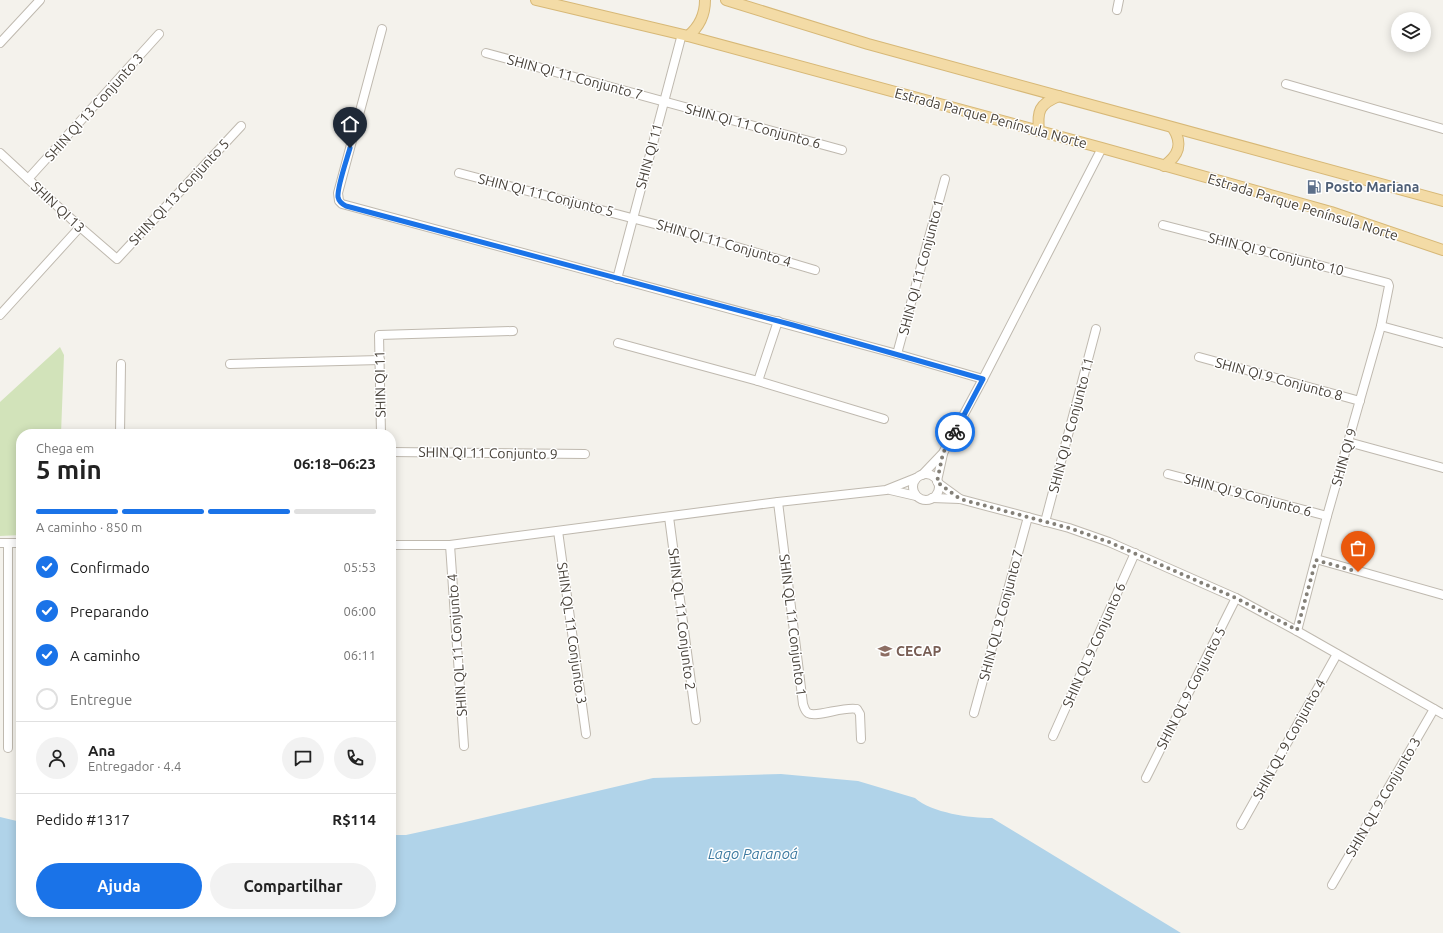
<!DOCTYPE html>
<html lang="pt">
<head>
<meta charset="utf-8">
<style>
	:root { --surface:#fff; --page:#f2f2f2; --text:#222; --muted:#767676; --line:#e0e0e0; --accent:#1a73e8 }
	body { margin:0; font-family:Ubuntu,sans-serif; background:var(--page); color:var(--text); height:100vh; display:flex; flex-direction:column; font-size:15px; white-space:nowrap }
	* { box-sizing:border-box; margin:0 }
	p { font-size:13px; color:var(--muted) }
	.icon { flex:none; width:22px; height:22px; fill:none; stroke:currentColor; stroke-width:2; stroke-linecap:round; stroke-linejoin:round }
	.map { position:relative; flex:1; overflow:hidden }
	.details { position:absolute; left:16px; top:429px; width:380px; height:488px; display:flex; flex-direction:column; background:var(--surface); border-radius:16px; box-shadow:0 2px 10px #0003 }
	.details>* { flex:none }
	.tools { position:absolute; left:1391px; top:12px; display:grid; gap:8px }
	.tools a { display:grid; place-items:center; width:40px; height:40px; border-radius:50%; background:var(--surface); box-shadow:0 2px 10px #0003; font-size:20px }
	.pin { position:absolute; display:grid; place-items:center; width:34px; height:34px; color:#fff; margin:-41px -17px; border-radius:50% 50% 50% 0; rotate:-45deg; box-shadow:0 0 4px #0007 }
	.pin .icon { rotate:45deg }
	.courier { position:absolute; display:grid; place-items:center; width:40px; height:40px; margin:-20px; border:3px solid #1a73e8; border-radius:50%; background:#fff; color:#222; box-shadow:0 1px 5px #0007 }
	.overview em { font-style:normal; font-weight:700 }
	.overview div { display:flex; flex-direction:column-reverse }
	.overview { display:flex; align-items:center; justify-content:space-between; height:68px; padding:0 20px }
	h1 { font-size:26px; font-weight:700; line-height:30px }
	.bar { display:grid; grid-template-columns:repeat(4,1fr); gap:6px 4px; align-content:center; height:48px; padding:0 20px }
	.bar i { height:5px; border-radius:3px; background:var(--line) }
	.bar .active { background:var(--accent) }
	.bar p { grid-column:span 4 }
	.line { display:flex; align-items:center; gap:10px; padding:0 20px; border-top:1px solid var(--line) }
	.line div { flex:1 }
	.round { display:grid; place-items:center; flex:none; width:42px; height:42px; border-radius:21px; background:var(--page) }
	ol { padding:0 20px; list-style:none }
	li { display:flex; align-items:center; gap:12px; height:44px }
	li p { margin-inline-start:auto }
	li .icon { padding:4px; border-radius:50%; background:var(--accent); color:#fff; stroke-width:4 }
	li:last-child { color:var(--muted) }
	li i { width:22px; height:22px; border:2px solid var(--line); border-radius:50% }
	.cta { display:flex; gap:8px; margin-top:auto; padding:8px 20px }
	.cta a { flex:1; height:46px; border-radius:24px; background:var(--accent); color:#fff; font-size:16px; font-weight:700; line-height:46px; text-align:center }
	.cta a+a { background:var(--page); color:var(--text) }
	.map>svg:first-child { display:block }
	.green { fill:#d2e3ba }
	.water { fill:#b0d3e9 }
	.lines { fill:none; stroke-linecap:round; stroke-linejoin:round }
	.minor-casing { stroke:#bfb9af; stroke-width:10 }
	.major-casing { stroke:#d7b877; stroke-width:12 }
	.minor { stroke:#fff; stroke-width:8 }
	.major { stroke:#f3dba6; stroke-width:10 }
	.done { stroke:#848078; stroke-width:4; stroke-dasharray:0 7.2 }
	.route { stroke:#1a73e8; stroke-width:5 }
	.labels { text-anchor:middle; stroke-width:3; stroke-linejoin:round; paint-order:stroke }
	.street-label { font-size:14px; fill:#48423a; stroke:#fff }
	.service-label { font-size:14px; font-weight:bold; fill:#4e5e75; stroke:#fff; text-anchor:start }
	.education-label { font-size:14px; font-weight:bold; fill:#785e54; stroke:#fff; text-anchor:start }
	.water-label { font-size:15px; font-style:italic; fill:#3d7aa1; stroke:#fff }
</style>
</head>
<body>
<div class="map">
<svg width="1443" height="933" viewBox="0 0 1443 933">
	<rect width="100%" height="100%" fill="#f4f2ec"/>
	<path class="green" d="M60,347L64,355L61,434H21V535L0,536V402Z"/>
	<path class="water" d="M781,774L858,781L915,798C932,813 970,818 992,818L1181,933H0V817L21,822V912H391V835H406L461,823L653,778Z"/>
	<g class="lines">
		<defs>
			<g id="minor">
				<path d="M1117,10L1119,0"/>
				<path d="M382,29L338,193L339,201L342,204L897,354L983,379"/>
				<path d="M0,43L40,0"/>
				<path d="M486,53L842,150"/>
				<path d="M1286,84L1443,129"/>
				<path d="M0,153L80,227L117,259L241,126"/>
				<path d="M459,173L693,234L815,270"/>
				<path d="M28,179L159,34"/>
				<path d="M1163,225L1388,283L1389,286L1381,326L1327,516L1297,631"/>
				<path d="M617,279L682,34"/>
				<path d="M0,315L80,227"/>
				<path d="M1381,326L1443,343"/>
				<path d="M618,343L758,381L884,419"/>
				<path d="M897,354L945,179"/>
				<path d="M1199,357L1360,401"/>
				<path d="M230,364L380,360"/>
				<path d="M758,381L778,321"/>
				<path d="M120,434L121,364"/>
				<path d="M381,434L379,335L513,331"/>
				<path d="M1348,442L1443,468"/>
				<path d="M391,452L585,454"/>
				<path d="M1168,474L1327,516"/>
				<circle cx="926" cy="487" r="13"/>
				<path d="M922,475L943,453L983,379L1102,148"/>
				<path d="M937,481L943,454"/>
				<path d="M938,483L960,499"/>
				<path d="M890,490L916,496"/>
				<path d="M932,498L960,499L1069,528L1109,542L1236,598L1297,631L1443,714"/>
				<path d="M778,502L803,704C804,707 805,711 808,713C816,718 844,706 857,709L860,714L861,739"/>
				<path d="M669,517L696,720"/>
				<path d="M1045,522L1096,329"/>
				<path d="M558,531L586,734"/>
				<path d="M0,543H21"/>
				<path d="M391,545H450L778,502L886,490L916,478"/>
				<path d="M450,545L464,746"/>
				<path d="M1316,559L1443,595"/>
				<path d="M974,713L1028,517"/>
				<path d="M1053,736L1135,553"/>
				<path d="M8,748V543"/>
				<path d="M1146,778L1236,598"/>
				<path d="M1241,825L1337,654"/>
				<path d="M1332,885L1434,709"/>
			</g>
			<g id="major">
				<path d="M536,0L688,36L1102,148L1331,212L1443,250"/>
				<path d="M726,0L868,44L1443,201"/>
				<path d="M688,36C699,27 705,14 705,0"/>
				<path d="M1039,131C1037,111 1039,104 1059,96"/>
				<path d="M1164,166C1179,155 1183,144 1173,128"/>
			</g>
		</defs>
		<use href="#minor" class="minor-casing"/>
		<use href="#major" class="major-casing"/>
		<use href="#minor" class="minor"/>
		<use href="#major" class="major"/>
	</g>
	<g class="lines">
		<path class="done" d="M955,432L943,453L937,482L960,499L1069,528L1109,542L1236,598L1297,630L1316,560L1358,572"/>
		<path class="route" d="M350,148C347,159 337,187 338,197C339,202 342,204 346,206L793,325L983,379L955,432"/>
	</g>
	<defs>
		<symbol id="fuel-bare" viewBox="-9 -9 18 18"><path d="M-5.5-6h7V0h2V4h1.3V-2.5L3-4.5l.8-.8L6-3V5H2.5V1h-1V6h-7ZM-4.2-4.7v3.2H.2V-4.7Z" fill="#5c6f8a" stroke="#fff" stroke-width="2.5" paint-order="stroke"/></symbol>
		<symbol id="school-bare" viewBox="-9 -9 18 18"><path d="M0-5L7-2L0 1L-7-2ZM-4 1L0 2.5L4 1V4Q0 6-4 4Z" fill="#8d6e63" stroke="#fff" stroke-width="2.5" paint-order="stroke"/></symbol>
	</defs>
	<g fill-rule="evenodd">
		<use href="#fuel-bare" x="1304" y="177" width="20" height="20"/>
		<use href="#school-bare" x="875" y="641" width="20" height="20"/>
	</g>
	<g class="labels">
		<g class="street-label">
			<text transform="translate(575 77) rotate(15)" y="5">SHIN QI 11 Conjunto 7</text>
			<text transform="translate(94 107) rotate(-48)" y="5">SHIN QI 13 Conjunto 3</text>
			<text transform="translate(991 118) rotate(15)" y="5">Estrada Parque Península Norte</text>
			<text transform="translate(753 126) rotate(15)" y="5">SHIN QI 11 Conjunto 6</text>
			<text transform="translate(649 156) rotate(-75)" y="5">SHIN QI 11</text>
			<text transform="translate(179 192) rotate(-47)" y="5">SHIN QI 13 Conjunto 5</text>
			<text transform="translate(546 195) rotate(14)" y="5">SHIN QI 11 Conjunto 5</text>
			<text transform="translate(58 207) rotate(43)" y="5">SHIN QI 13</text>
			<text transform="translate(1303 207) rotate(17)" y="5">Estrada Parque Península Norte</text>
			<text transform="translate(724 243) rotate(16)" y="5">SHIN QI 11 Conjunto 4</text>
			<text transform="translate(1276 254) rotate(14)" y="5">SHIN QI 9 Conjunto 10</text>
			<text transform="translate(921 267) rotate(-75)" y="5">SHIN QI 11 Conjunto 1</text>
			<text transform="translate(1279 379) rotate(15)" y="5">SHIN QI 9 Conjunto 8</text>
			<text transform="translate(380 384) rotate(-91)" y="5">SHIN QI 11</text>
			<text transform="translate(1071 425) rotate(-75)" y="5">SHIN QI 9 Conjunto 11</text>
			<text transform="translate(488 453) rotate(1)" y="5">SHIN QI 11 Conjunto 9</text>
			<text transform="translate(1344 457) rotate(-74)" y="5">SHIN QI 9</text>
			<text transform="translate(1248 495) rotate(15)" y="5">SHIN QI 9 Conjunto 6</text>
			<text transform="translate(1001 615) rotate(-75)" y="5">SHIN QL 9 Conjunto 7</text>
			<text transform="translate(682 619) rotate(83)" y="5">SHIN QL 11 Conjunto 2</text>
			<text transform="translate(793 625) rotate(83)" y="5">SHIN QL 11 Conjunto 1</text>
			<text transform="translate(572 633) rotate(82)" y="5">SHIN QL 11 Conjunto 3</text>
			<text transform="translate(457 645) rotate(-94)" y="5">SHIN QL 11 Conjunto 4</text>
			<text transform="translate(1094 645) rotate(-66)" y="5">SHIN QL 9 Conjunto 6</text>
			<text transform="translate(1191 688) rotate(-63)" y="5">SHIN QL 9 Conjunto 5</text>
			<text transform="translate(1289 739) rotate(-61)" y="5">SHIN QL 9 Conjunto 4</text>
			<text transform="translate(1383 797) rotate(-60)" y="5">SHIN QL 9 Conjunto 3</text>
		</g>
		<g class="service-label">
			<text x="1325" y="192">Posto Mariana</text>
		</g>
		<g class="education-label">
			<text x="896" y="656">CECAP</text>
		</g>
		<g class="water-label">
			<text x="753" y="859">Lago Paranoá</text>
		</g>
	</g>
</svg>
<div class="tools">
<a><svg class="icon" aria-label="layers" viewBox="0 0 24 24"><path d="M12 4l9 5-9 5-9-5zM3 14l9 5 9-5"/></svg></a>
</div>
<div class="pin" style="left:1358px;top:572px;background:#ea580c"><svg class="icon" aria-label="bag" viewBox="0 0 24 24"><path d="M5 8h14l-1 12H6zM9 8a3 3 0 0 1 6 0"/></svg></div>
<div class="pin" style="left:350px;top:148px;background:#1f2937"><svg class="icon" aria-label="home" viewBox="0 0 24 24"><path d="M3 11l9-7 9 7M6 9v11h12V9"/></svg></div>
<div class="courier" style="left:955px;top:432px"><svg class="icon" aria-label="bike" viewBox="0 0 24 24"><circle cx="6" cy="16" r="4"/><circle cx="18" cy="16" r="4"/><path d="M6 16l4-8h5l3 8M10 8l3 8H6M13 5h3"/></svg></div>
<section class="details">
<div class="overview"><div><h1>5 min</h1><p>Chega em</p></div><em>06:18–06:23</em></div>
<div class="bar"><i class="active"></i><i class="active"></i><i class="active"></i><i></i><p>A caminho · 850 m</p></div>
<ol>
<li><svg class="icon" aria-label="check" viewBox="0 0 24 24"><path d="M5 12l5 5 9-10"/></svg>Confirmado<p>05:53</p></li>
<li><svg class="icon" aria-label="check" viewBox="0 0 24 24"><path d="M5 12l5 5 9-10"/></svg>Preparando<p>06:00</p></li>
<li><svg class="icon" aria-label="check" viewBox="0 0 24 24"><path d="M5 12l5 5 9-10"/></svg>A caminho<p>06:11</p></li>
<li><i></i>Entregue</li>
</ol>
<div class="line" style="height:72px"><a class="round"><svg class="icon" aria-label="person" viewBox="0 0 24 24"><circle cx="12" cy="8" r="4"/><path d="M4 21q1-7 8-7t8 7"/></svg></a><div><b>Ana</b><p>Entregador · 4.4</p></div><a class="round"><svg class="icon" aria-label="chat" viewBox="0 0 24 24"><path d="M4 5h16v11H9l-5 4z"/></svg></a><a class="round"><svg class="icon" aria-label="phone" viewBox="0 0 24 24"><path d="M5 4h4l2 5-3 2q2 4 5 5l2-3 5 2v4C11 20 4 13 5 4z"/></svg></a></div>
<div class="line" style="height:52px"><div>Pedido #1317</div><b>R$114</b></div>
<div class="cta"><a>Ajuda</a><a>Compartilhar</a></div>
</section>
</div>
</body>
</html>
